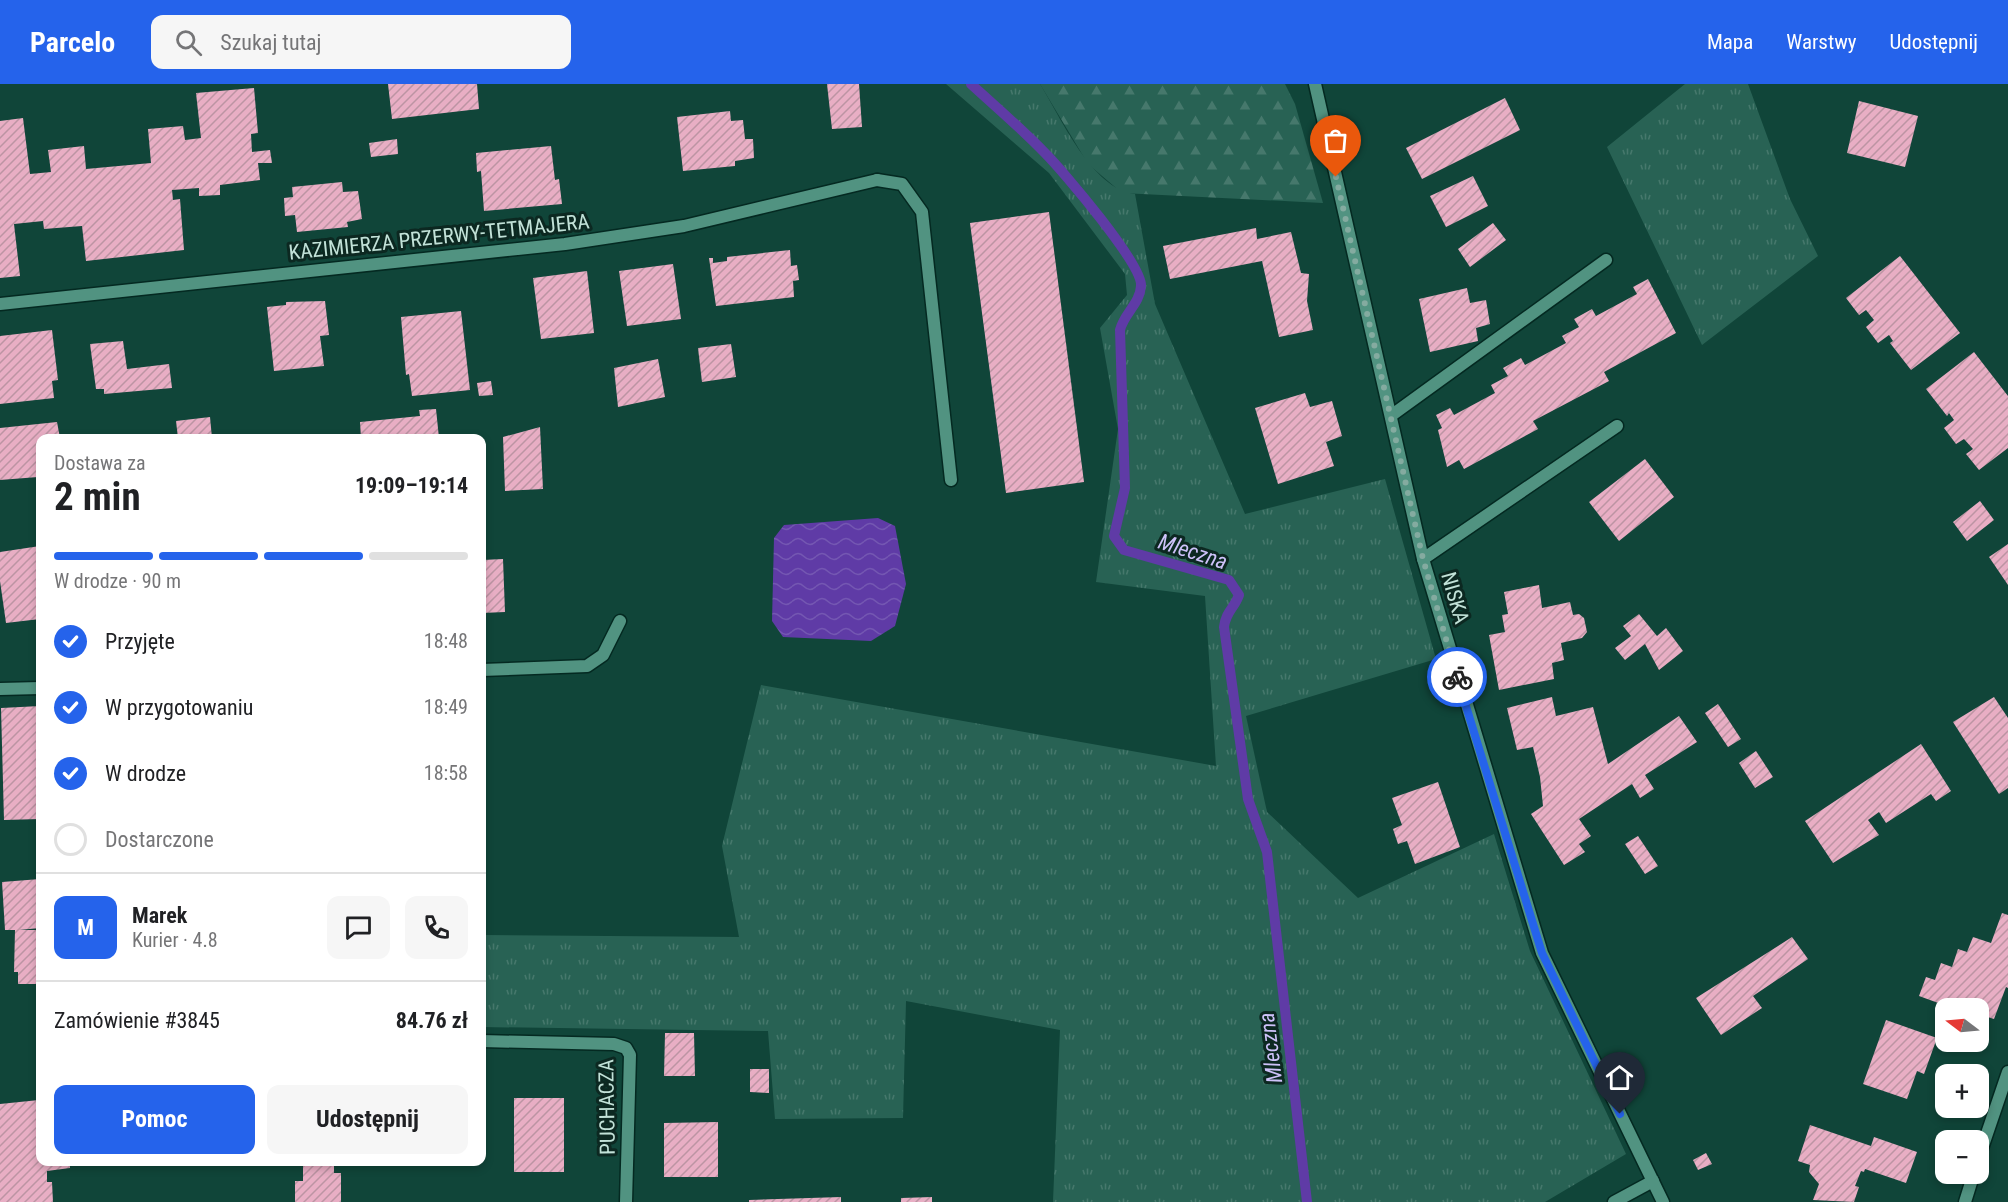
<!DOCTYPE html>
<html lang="pl">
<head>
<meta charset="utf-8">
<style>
	:root { --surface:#fff; --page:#f6f6f6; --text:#202124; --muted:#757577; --line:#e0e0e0; --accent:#2563eb }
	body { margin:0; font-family:"Roboto Condensed",sans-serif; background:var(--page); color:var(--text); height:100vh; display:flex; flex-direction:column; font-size:22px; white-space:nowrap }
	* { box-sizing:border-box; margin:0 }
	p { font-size:20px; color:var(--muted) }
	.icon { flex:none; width:33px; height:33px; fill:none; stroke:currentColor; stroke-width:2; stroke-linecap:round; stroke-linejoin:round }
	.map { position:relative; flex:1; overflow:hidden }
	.sheet { position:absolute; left:36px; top:350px; width:450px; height:732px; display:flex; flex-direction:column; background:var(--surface); border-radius:12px; box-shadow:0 3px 9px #0003 }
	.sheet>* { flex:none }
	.needle { width:39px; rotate:286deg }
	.buttons { position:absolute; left:1935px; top:914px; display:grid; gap:12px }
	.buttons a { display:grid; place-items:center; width:54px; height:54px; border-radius:12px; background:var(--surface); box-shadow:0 3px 9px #0003; font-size:30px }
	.pin { position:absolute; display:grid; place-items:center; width:51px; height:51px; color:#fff; margin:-62px -26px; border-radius:50% 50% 50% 0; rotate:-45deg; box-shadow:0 0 6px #0007 }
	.pin .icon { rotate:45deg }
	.courier { position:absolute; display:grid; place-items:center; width:60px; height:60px; margin:-30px; border:4px solid #2563eb; border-radius:50%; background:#fff; color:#222; box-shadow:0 2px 8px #0007 }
	.headline em { font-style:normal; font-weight:700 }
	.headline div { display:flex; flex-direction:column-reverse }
	.headline { display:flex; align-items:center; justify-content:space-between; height:102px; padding:0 18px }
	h1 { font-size:39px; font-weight:700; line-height:45px }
	.bar { display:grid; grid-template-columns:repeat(4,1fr); gap:9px 6px; align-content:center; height:72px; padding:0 18px }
	.bar i { height:8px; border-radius:4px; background:var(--line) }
	.bar .current { background:var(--accent) }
	.bar p { grid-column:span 4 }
	.line { display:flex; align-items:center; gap:15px; padding:0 18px; border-top:2px solid var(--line) }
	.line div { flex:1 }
	.round { display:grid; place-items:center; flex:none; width:63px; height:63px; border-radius:12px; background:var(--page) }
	ol { padding:0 18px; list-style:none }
	li { display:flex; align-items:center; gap:18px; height:66px }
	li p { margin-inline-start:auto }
	li .icon { padding:6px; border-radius:50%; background:var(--accent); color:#fff; stroke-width:4 }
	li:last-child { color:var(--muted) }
	li i { width:33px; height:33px; border:3px solid var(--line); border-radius:50% }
	.primary-button { display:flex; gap:12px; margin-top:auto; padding:12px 18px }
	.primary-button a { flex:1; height:69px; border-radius:12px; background:var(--accent); color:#fff; font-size:24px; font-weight:700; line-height:69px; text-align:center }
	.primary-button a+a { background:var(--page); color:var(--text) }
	header { display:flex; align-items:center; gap:36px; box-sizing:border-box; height:84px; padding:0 30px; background:var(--accent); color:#fff }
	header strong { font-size:28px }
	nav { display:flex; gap:33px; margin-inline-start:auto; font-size:21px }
	.search { width:420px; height:54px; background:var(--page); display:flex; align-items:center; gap:15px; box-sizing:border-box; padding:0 21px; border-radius:12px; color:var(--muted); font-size:22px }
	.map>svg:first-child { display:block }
	.grass { fill:url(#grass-tufts) }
	.forest { fill:url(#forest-firs) }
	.water { fill:url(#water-waves) }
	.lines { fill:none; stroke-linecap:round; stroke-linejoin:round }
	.stream { stroke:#5f3ba6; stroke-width:10 }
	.building { fill:url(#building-hatch) }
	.service-casing { stroke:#042921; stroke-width:15 }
	.minor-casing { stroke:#042921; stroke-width:15 }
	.service { stroke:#519381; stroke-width:12 }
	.minor { stroke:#519381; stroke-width:12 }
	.done { stroke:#84aba0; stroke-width:6; stroke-dasharray:0 10.8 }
	.route { stroke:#2563eb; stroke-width:8 }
	.labels { text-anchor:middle; stroke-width:6; stroke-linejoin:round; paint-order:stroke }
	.street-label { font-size:21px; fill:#c2e2d8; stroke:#0c2821 }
	.water-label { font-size:22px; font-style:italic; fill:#cec2f9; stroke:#0c2821 }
</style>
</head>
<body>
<header>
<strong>Parcelo</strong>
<div class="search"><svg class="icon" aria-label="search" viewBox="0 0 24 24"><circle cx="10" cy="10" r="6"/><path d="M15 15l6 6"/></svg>Szukaj tutaj</div>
<nav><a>Mapa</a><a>Warstwy</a><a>Udostępnij</a></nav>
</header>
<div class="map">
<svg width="2008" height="1118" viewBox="0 0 2008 1118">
	<defs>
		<pattern id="grass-tufts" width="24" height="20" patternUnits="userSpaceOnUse" patternTransform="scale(1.5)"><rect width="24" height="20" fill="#286254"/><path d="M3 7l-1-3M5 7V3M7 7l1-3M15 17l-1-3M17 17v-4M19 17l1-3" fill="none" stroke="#46786c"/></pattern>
		<pattern id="forest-firs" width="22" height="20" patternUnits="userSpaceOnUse" patternTransform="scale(1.5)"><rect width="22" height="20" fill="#286254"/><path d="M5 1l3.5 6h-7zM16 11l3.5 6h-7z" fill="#46786c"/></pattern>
		<pattern id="water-waves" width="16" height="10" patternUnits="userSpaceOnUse" patternTransform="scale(1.5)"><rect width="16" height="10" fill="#5f3ba6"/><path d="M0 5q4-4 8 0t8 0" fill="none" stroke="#7457b2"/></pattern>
		<pattern id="building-hatch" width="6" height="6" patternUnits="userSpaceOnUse" patternTransform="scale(1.5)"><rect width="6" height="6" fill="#e8aec4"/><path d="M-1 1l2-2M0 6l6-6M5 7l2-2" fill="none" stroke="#bc94a3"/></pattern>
	</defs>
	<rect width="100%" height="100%" fill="#104539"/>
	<g class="grass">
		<path d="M946,0H1040C1061,34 1092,105 1135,110L1155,220L1245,430L1385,395L1436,575L1246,632L1267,728L1358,814L1494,750L1530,867L1626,1070L1545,1118H1053L1060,946L906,917L903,1034L775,1035L768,947L482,943V851L739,853L722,762L761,601L1216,682L1205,512L1096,498L1118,345L1100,244L1127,211L1125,190L1049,89Z"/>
		<path d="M1685,0H1748L1790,115L1818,172L1702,261L1607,63Z"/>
	</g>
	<path class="forest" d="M1040,0H1285L1295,20L1323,119L1122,109L1088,80Z"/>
	<path class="water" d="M878,434L895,442L906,500L895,542L871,557L783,553L772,537L774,454L784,441Z"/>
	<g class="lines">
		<path class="stream" d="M971,0C996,23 1022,45 1045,69C1063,87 1143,181 1141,202C1140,220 1124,229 1120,246L1125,404L1114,452L1124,466L1229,496L1239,511C1234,525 1226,527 1224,543L1248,715L1267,768L1307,1118"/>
	</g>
	<g class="building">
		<path d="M388,0H477L479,25L392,35Z"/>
		<path d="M827,0H859L862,43L832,45Z"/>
		<path d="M254,4L258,49L251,50L252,68L270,66L272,79H258L260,96L220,101V111L199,112V104L172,106L173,116L180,115L184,166L86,177L82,142L44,145L43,137L14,140L20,192L0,194V37L23,34L30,90L51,88L48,66L84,62L86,85L151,79L148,45L183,42L185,56L201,54L196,9Z"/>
		<path d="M1505,14L1520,46L1422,95L1406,64Z"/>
		<path d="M1859,17L1918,32L1905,83L1847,69Z"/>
		<path d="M730,27L731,37L743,36L745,55H753L754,74L735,77V82L683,87L677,33Z"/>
		<path d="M397,55L398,70L371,73L369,59Z"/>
		<path d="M551,62L555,96L559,95L562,120L484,127L481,87L477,88L476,69Z"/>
		<path d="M1473,92L1488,122L1446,143L1430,112Z"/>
		<path d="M342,98L343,108L358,107L362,135L347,138L348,143L297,148L295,131L285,132L284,114L293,113L292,103Z"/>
		<path d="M1049,128L1084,398L1006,409L970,139Z"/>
		<path d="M1493,139L1506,156L1470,183L1458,165Z"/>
		<path d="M1256,144L1257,155L1291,148L1301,189L1309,190L1307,217L1313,246L1279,253L1262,177L1170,195L1163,162Z"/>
		<path d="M790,166L791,182L797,181L799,196L793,197L794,213L716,222L709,174H713V179L727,177V173Z"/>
		<path d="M1900,172L1960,249L1911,286L1890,259L1893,257L1889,251L1878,259L1866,243L1874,236L1866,226L1859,231L1846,214Z"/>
		<path d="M673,180L681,235L627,242L619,187Z"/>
		<path d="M587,187L594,249L541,255L533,194Z"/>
		<path d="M1648,195L1676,249L1604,288L1609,297L1533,337L1538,345L1464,385L1459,376L1447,383L1438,346L1442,344L1436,331L1450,324L1454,331L1495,309L1491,301L1508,292L1503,284L1521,274L1525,281L1566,259L1562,252L1579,243L1574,235L1592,225L1596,232L1637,210L1633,203Z"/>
		<path d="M1467,204L1470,219L1486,216L1490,240L1476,244L1478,257L1430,268L1419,215Z"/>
		<path d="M325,217L329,251L320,252L324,282L274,287L267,223L286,221V218Z"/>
		<path d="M461,227L470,306L412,312L409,290L406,291L401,233Z"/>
		<path d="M52,246L58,296L52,297L54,314L0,320V252Z"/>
		<path d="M123,257L127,285L169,280L172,304L104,310V305H96L90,260Z"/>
		<path d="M731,260L736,293L702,298L698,264Z"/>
		<path d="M1974,268L2008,312V364L1979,386L1966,370L1973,365L1964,355L1956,360L1944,344L1954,336L1949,329L1947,332L1926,305Z"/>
		<path d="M658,275L665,313L618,323L614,284Z"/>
		<path d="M491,297L493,311L479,312L477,299Z"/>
		<path d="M1305,309L1310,323L1332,317L1342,352L1326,358L1334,382L1278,400L1255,324Z"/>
		<path d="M436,325L439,354H361L360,338L420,332L419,326Z"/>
		<path d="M210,333L212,354H178L176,337Z"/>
		<path d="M57,338L60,354H40V371L36,372L38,393L0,396V344Z"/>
		<path d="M540,343L543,405L505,407L503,353Z"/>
		<path d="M1645,375L1674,413L1619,457L1589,418Z"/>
		<path d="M1980,417L1994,436L1967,457L1953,438Z"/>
		<path d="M2008,460V501L1989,473Z"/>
		<path d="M40,462V535L6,539L0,497V468Z"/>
		<path d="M503,475L505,528L482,529V476Z"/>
		<path d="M1539,501L1542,524L1570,518L1573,531L1579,530L1584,534L1587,548L1582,554L1561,559L1564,576L1552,579L1554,595L1499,606L1489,551L1505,548L1502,531L1508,530L1504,508Z"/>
		<path d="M1639,530L1657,552L1666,544L1683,567L1659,586L1645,560L1625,576L1615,564L1631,552L1623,542Z"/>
		<path d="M1552,613L1556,632L1593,623L1608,680L1679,632L1697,658L1645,691L1654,705L1640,714L1632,700L1579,735L1591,752L1579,760L1585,768L1564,781L1531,730L1543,722L1540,693L1533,663L1517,666L1507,624Z"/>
		<path d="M1994,613L2008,634V704L1999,710L1953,638Z"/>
		<path d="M1718,620L1741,655L1728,663L1705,629Z"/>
		<path d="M40,622V735L4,736L1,624Z"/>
		<path d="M1921,660L1951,707L1936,717L1931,710L1886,739L1879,728L1868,736L1879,751L1833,779L1805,737Z"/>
		<path d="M1756,667L1773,693L1755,704L1739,679Z"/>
		<path d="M1438,698L1460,763L1415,780L1407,757L1398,760L1393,745L1402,741L1392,714Z"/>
		<path d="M1638,752L1658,782L1645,790L1625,760Z"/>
		<path d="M40,795V844L19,846H40V900H18V888H14L15,846H5L2,798Z"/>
		<path d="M2002,829L2008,831V904L2006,903L1994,935L1978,930V924H1952L1919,912L1926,893L1935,896L1941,879L1952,883L1958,865L1967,868L1973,853L1991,859Z"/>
		<path d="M1792,853L1808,875L1753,912L1762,924L1721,951L1696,914Z"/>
		<path d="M1886,936L1937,954L1924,990L1917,987L1907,1015L1863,1000Z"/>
		<path d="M665,949H694L695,992H664Z"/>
		<path d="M750,985H769V1009L750,1008Z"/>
		<rect x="514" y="1014" width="50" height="74"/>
		<path d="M39,1016L40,1077H70V1084L47,1087V1098H52L53,1118H0V1020Z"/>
		<path d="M718,1038V1093H664V1039Z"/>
		<path d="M1810,1041L1871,1062L1874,1053L1917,1068L1906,1099L1865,1085L1864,1088L1861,1087L1855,1102L1859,1103L1854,1118L1813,1116L1819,1100L1809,1088L1810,1081L1798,1077Z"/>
		<path d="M1706,1069L1712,1080L1698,1086L1693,1076Z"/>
		<path d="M303,1077H334V1089H341V1118H295V1097H303Z"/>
		<path d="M841,1113V1118H749V1116Z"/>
		<path d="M932,1113V1118H901V1114Z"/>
	</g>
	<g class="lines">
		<defs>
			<g id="service">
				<path d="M877,96L902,100L922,128L951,396"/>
				<path d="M1392,331L1606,176"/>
				<path d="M1423,475L1617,342"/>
				<path d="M482,586L587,582L603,571L620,537"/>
				<path d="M0,605L40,604"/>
				<path d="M1614,1118L1653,1097"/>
			</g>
			<g id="minor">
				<path d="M1315,0L1423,475L1542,869L1663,1118"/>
				<path d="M0,220L565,160L684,142L877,96"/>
				<path d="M482,957L614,960L626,964L630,971L626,1118"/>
				<path d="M1978,1076L2008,988"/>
				<path d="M1965,1118L1974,1089"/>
			</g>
		</defs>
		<use href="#service" class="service-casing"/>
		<use href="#minor" class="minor-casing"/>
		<use href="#service" class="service"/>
		<use href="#minor" class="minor"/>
	</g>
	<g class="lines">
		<path class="done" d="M1336,93L1423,475L1457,593"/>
		<path class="route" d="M1457,593L1542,869L1620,1030"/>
	</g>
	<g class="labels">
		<g class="street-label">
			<text transform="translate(439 153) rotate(-6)" y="7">KAZIMIERZA PRZERWY-TETMAJERA</text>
			<text transform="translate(1455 514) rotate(74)" y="7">NISKA</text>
			<text transform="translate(607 1023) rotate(-91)" y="7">PUCHACZA</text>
		</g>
		<g class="water-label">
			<text transform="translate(1193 467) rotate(18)" y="8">Mleczna</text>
			<text transform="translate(1270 964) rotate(-97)" y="8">Mleczna</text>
		</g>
	</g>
</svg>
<div class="buttons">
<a><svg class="needle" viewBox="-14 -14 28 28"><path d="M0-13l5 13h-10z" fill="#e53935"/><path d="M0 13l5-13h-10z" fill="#757577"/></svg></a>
<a>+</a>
<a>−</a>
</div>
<div class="pin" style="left:1336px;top:93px;background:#ea580c"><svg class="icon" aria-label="bag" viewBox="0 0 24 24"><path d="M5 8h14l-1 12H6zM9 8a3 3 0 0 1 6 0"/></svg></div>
<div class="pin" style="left:1620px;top:1030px;background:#1f2937"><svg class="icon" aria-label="home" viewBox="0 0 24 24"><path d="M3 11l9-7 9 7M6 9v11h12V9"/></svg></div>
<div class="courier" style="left:1457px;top:593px"><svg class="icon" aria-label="bike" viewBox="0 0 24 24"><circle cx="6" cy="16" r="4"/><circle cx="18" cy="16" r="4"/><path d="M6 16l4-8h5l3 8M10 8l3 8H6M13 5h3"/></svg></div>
<section class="sheet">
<div class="headline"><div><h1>2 min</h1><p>Dostawa za</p></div><em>19:09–19:14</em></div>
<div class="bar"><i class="current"></i><i class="current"></i><i class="current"></i><i></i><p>W drodze · 90 m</p></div>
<ol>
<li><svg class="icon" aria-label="check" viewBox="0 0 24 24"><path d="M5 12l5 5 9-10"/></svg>Przyjęte<p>18:48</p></li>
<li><svg class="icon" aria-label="check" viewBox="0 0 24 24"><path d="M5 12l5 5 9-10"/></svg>W przygotowaniu<p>18:49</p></li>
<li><svg class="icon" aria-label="check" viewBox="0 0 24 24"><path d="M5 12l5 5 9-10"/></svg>W drodze<p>18:58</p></li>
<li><i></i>Dostarczone</li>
</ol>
<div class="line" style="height:108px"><b class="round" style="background:var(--accent);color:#fff">M</b><div><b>Marek</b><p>Kurier · 4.8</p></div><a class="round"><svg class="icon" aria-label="chat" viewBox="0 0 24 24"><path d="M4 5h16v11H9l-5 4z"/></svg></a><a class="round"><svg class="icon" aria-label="phone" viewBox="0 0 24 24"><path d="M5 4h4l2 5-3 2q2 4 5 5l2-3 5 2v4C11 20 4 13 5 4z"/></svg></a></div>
<div class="line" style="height:78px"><div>Zamówienie #3845</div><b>84.76 zł</b></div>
<div class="primary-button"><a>Pomoc</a><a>Udostępnij</a></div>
</section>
</div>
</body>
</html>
